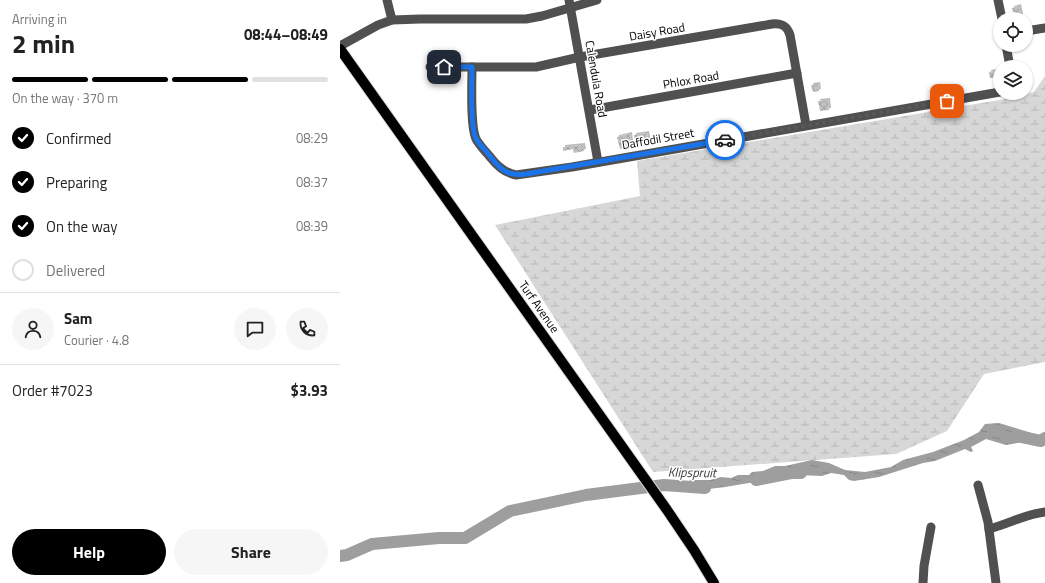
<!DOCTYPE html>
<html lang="en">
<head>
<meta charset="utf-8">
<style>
	:root { --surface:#fff; --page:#f6f6f6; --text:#222; --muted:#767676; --line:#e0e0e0; --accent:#000 }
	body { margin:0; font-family:"Titillium Web",sans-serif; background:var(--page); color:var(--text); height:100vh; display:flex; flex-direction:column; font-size:15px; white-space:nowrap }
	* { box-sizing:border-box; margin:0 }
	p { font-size:13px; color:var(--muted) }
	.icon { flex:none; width:22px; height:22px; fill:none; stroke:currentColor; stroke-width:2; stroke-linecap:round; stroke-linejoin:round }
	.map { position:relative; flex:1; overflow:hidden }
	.side { display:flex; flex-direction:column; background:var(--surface); width:340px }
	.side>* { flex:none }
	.controls { position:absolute; left:653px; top:12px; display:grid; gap:8px }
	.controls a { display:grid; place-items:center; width:40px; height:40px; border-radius:50%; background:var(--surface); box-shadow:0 1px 3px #0004; font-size:20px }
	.pin { position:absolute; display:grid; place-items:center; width:34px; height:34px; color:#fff; margin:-17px; border-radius:8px; box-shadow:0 2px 6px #0006 }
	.courier { position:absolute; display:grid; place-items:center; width:40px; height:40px; margin:-20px; border:3px solid #1a73e8; border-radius:50%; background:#fff; color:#222; box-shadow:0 1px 5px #0007 }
	.overview em { font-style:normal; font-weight:700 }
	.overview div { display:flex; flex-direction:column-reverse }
	.overview { display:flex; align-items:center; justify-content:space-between; height:68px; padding:0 12px }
	h1 { font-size:26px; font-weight:700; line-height:30px }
	.bar { display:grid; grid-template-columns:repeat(4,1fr); gap:6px 4px; align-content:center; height:48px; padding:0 12px }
	.bar i { height:5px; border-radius:3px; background:var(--line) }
	.bar .active { background:var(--accent) }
	.bar p { grid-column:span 4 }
	.line { display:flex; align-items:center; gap:10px; padding:0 12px; border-top:1px solid var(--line) }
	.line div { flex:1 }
	.round { display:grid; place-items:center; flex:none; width:42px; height:42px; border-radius:21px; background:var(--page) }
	ol { padding:0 12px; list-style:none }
	li { display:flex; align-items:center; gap:12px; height:44px }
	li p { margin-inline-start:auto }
	li .icon { padding:4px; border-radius:50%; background:var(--accent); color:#fff; stroke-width:4 }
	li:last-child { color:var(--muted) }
	li i { width:22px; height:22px; border:2px solid var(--line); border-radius:50% }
	.cta { display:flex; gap:8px; margin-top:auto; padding:8px 12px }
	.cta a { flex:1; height:46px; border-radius:24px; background:var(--accent); color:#fff; font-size:16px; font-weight:700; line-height:46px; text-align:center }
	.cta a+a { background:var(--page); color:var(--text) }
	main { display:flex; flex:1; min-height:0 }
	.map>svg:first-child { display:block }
	.wetland { fill:url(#wetland-marsh) }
	.water { fill:url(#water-ripples) }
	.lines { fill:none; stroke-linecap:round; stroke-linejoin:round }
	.river { stroke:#9e9e9e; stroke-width:12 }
	.building { fill:url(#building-cross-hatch); filter:url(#shadow) }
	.major-casing { stroke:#dbdbdb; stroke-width:12 }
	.minor { stroke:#505050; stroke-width:9 }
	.major { stroke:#000; stroke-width:10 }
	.done { stroke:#595959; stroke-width:4; stroke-dasharray:0 7.2 }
	.route { stroke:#1a73e8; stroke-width:5 }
	.labels { text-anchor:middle; stroke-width:3; stroke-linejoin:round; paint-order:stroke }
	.street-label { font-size:12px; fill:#000; stroke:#fff }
	.water-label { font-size:13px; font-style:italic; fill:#3f3f3f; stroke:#fff }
</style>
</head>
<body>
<main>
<section class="side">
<div class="overview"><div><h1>2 min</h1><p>Arriving in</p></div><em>08:44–08:49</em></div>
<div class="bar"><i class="active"></i><i class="active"></i><i class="active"></i><i></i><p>On the way · 370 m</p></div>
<ol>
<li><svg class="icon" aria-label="check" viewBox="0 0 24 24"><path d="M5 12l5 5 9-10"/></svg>Confirmed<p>08:29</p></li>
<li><svg class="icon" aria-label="check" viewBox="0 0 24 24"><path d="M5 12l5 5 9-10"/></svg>Preparing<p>08:37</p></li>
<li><svg class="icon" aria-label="check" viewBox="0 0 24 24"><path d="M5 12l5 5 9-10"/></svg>On the way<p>08:39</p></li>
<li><i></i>Delivered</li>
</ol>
<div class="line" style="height:72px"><a class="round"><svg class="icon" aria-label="person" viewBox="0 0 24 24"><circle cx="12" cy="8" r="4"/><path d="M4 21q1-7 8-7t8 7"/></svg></a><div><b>Sam</b><p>Courier · 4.8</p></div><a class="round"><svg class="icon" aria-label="chat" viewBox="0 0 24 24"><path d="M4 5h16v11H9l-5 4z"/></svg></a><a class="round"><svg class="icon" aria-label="phone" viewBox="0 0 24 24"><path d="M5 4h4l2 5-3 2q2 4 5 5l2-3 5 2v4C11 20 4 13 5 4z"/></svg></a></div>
<div class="line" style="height:52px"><div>Order #7023</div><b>$3.93</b></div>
<div class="cta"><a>Help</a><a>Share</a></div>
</section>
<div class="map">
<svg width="705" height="583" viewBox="0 0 705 583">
	<defs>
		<pattern id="wetland-marsh" width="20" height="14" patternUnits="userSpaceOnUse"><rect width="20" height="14" fill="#d7d7d7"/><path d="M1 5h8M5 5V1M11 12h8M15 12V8" fill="none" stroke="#b7b7b7"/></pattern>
		<pattern id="water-ripples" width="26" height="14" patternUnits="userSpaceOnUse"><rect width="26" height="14" fill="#9e9e9e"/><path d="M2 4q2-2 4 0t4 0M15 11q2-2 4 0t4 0" fill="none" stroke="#868686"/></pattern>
		<pattern id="building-cross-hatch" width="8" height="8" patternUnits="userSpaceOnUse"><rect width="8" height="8" fill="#c0c0c0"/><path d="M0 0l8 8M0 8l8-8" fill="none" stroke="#a3a3a3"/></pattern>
		<filter id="shadow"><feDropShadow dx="2" dy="-2" stdDeviation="0" flood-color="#0004"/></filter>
	</defs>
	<rect width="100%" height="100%" fill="#fff"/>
	<path class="wetland" d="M705,76V362L644,374L607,431L556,454L313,472L155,225L300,196L297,161L671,98L694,92Z"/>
	<path class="water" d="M659,423L695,434L690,441L666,445L646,439L631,447L633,451L631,452L625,449L595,461L583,463L539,477L514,481L509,480L504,475L491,473L482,476L435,474L427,480L385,487L361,490L348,488L350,480H370L381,477L391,478L398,475H409L412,472L423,471L435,466H445L472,460L489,463L505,470L525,472L551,467L563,460L593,452L624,440L639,432L645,424Z"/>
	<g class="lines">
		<g class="river">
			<path d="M676,436L701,441L705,438"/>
			<path d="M416,480L451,473H461"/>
			<path d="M0,556L7,555L32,544L99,538H125L170,511L246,495L324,485L365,488"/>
		</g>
	</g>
	<g class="building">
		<path d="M679,6L681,16L674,17L672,8Z"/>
		<path d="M659,70L660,77L650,78L649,72Z"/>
		<path d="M478,84L479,91L473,92L471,85Z"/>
		<path d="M488,100L489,110L480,111L478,101Z"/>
		<path d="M307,133L309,144L304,145L303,143H299V146L296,147L294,135Z"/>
		<path d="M290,134L291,143L284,144L285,148L280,149L277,137Z"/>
		<path d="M243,145L244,151L234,153L233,149L223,151V147Z"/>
	</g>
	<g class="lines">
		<defs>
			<path id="major" d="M0,49L327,510L354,550L374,583"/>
		</defs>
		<use href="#major" class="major-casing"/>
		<g class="minor">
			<path d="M47,0L52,20"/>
			<path d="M229,0L258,162"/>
			<path d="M658,0L662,19"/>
			<path d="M686,31L705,28"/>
			<path d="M666,45L670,67"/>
			<path d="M0,46L38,25L52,20L80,19H186L202,16L257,0"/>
			<path d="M90,67H196L240,57L432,24C442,23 447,26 450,35L466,125"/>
			<path d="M132,67C132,83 130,126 136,139C140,146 146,152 151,158C158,167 165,173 176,175L232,167L660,92"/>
			<path d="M250,110L457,73"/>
			<path d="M638,485L648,522L656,583"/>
			<path d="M649,529C668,524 686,514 705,512"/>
			<path d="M583,583L584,566L591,527"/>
		</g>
		<use href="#major" class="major"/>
	</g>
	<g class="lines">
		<path class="done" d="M385,140L607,101"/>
		<path class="route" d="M104,67H132C132,85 130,120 135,136C137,142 142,147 146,151C158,167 165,177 186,174L385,140"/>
	</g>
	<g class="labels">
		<g class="street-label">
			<text transform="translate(317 32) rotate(-10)" y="4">Daisy Road</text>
			<text transform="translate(256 79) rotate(80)" y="4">Calendula Road</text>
			<text transform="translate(351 80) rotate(-10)" y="4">Phlox Road</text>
			<text transform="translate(318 139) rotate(-10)" y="4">Daffodil Street</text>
			<text transform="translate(199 307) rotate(55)" y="4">Turf Avenue</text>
		</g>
		<g class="water-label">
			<text transform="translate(352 472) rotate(1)" y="5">Klipspruit</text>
		</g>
	</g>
</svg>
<div class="controls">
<a><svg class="icon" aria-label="locate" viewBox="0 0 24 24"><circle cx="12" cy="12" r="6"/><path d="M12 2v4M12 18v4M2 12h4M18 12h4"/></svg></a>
<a><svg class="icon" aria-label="layers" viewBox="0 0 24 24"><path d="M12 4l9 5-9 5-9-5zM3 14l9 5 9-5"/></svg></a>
</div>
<div class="pin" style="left:607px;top:101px;background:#ea580c"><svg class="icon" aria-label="bag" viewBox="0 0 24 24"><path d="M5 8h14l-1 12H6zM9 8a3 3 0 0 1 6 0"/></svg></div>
<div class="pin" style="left:104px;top:67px;background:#1f2937"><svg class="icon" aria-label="home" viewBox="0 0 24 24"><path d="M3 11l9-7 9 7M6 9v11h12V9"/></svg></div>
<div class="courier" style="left:385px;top:140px"><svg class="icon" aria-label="car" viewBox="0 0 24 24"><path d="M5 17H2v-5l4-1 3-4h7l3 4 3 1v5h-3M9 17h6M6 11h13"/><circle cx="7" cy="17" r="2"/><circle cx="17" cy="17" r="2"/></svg></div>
</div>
</main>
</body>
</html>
